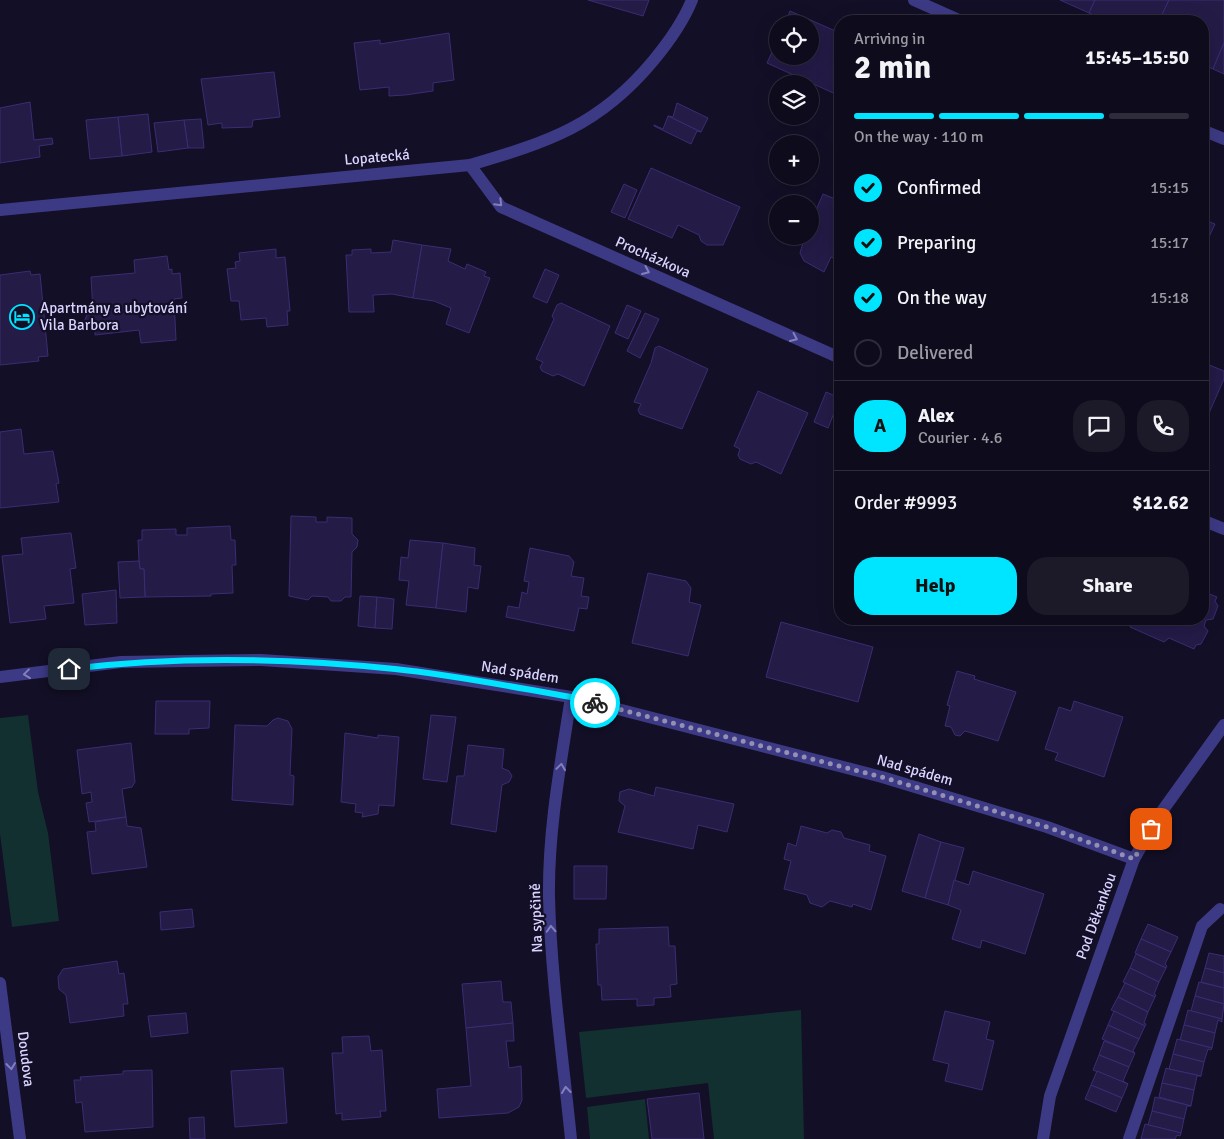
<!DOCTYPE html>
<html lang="en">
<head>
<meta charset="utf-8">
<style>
	:root { --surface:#0e0b1c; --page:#1c1929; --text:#f1f3f6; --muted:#9b9ba3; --line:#2e2b3b; --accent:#00e5ff }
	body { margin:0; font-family:Signika,sans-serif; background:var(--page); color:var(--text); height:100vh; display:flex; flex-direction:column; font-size:19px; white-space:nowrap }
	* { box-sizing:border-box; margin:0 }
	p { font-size:16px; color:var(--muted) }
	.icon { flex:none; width:28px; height:28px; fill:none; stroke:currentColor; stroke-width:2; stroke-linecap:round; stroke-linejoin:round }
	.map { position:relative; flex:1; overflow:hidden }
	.drawer { position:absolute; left:834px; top:15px; width:375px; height:610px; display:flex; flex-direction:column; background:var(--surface); border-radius:20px; box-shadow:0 5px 20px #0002,0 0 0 1px var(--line) }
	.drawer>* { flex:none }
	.fabs { position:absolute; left:769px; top:15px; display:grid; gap:10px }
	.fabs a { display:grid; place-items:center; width:50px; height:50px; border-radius:50%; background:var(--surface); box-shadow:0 5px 20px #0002,0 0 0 1px var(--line); font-size:25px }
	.pin { position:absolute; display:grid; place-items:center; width:42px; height:42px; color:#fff; margin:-21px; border-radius:10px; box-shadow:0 2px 8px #0006 }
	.courier { position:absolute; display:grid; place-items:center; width:50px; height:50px; margin:-25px; border:4px solid #00e5ff; border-radius:50%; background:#fff; color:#222; box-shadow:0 1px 6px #0007 }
	.overview em { font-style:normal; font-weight:700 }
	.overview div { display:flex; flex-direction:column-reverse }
	.overview { display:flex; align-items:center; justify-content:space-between; height:85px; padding:0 20px }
	h1 { font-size:32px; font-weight:700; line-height:38px }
	.bar { display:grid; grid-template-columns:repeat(4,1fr); gap:8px 5px; align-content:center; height:60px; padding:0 20px }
	.bar i { height:6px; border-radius:4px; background:var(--line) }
	.bar .active { background:var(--accent) }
	.bar p { grid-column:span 4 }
	.line { display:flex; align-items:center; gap:12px; padding:0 20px; border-top:1px solid var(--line) }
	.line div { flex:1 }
	.round { display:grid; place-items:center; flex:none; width:52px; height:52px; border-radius:20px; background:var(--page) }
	ol { padding:0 20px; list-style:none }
	li { display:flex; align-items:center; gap:15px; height:55px }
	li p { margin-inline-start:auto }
	li .icon { padding:5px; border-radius:50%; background:var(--accent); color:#111; stroke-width:4 }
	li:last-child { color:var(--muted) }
	li i { width:28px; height:28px; border:2px solid var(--line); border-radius:50% }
	.action { display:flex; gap:10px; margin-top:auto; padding:10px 20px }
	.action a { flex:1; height:58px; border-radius:20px; background:var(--accent); color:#111; font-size:20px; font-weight:700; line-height:58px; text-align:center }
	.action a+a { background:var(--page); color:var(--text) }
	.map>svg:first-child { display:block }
	.green { fill:#12302f }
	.building { fill:#241b47; stroke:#3b2d73 }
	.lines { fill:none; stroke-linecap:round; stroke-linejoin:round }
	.service { stroke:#3d3a85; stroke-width:12 }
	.minor { stroke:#3d3a85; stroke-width:12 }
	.tertiary { stroke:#3d3a85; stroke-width:12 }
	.oneway { stroke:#837fbc }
	.done { stroke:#948fb3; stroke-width:5; stroke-dasharray:0 9 }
	.route { stroke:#00e5ff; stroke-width:6 }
	.labels { text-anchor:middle; stroke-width:4.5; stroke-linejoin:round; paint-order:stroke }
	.street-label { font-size:15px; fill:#d9d4ff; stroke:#130f26 }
	.poi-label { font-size:15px; fill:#d9d4ff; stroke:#130f26; text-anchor:start }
</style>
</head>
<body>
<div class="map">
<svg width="1224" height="1139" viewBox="0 0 1224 1139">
	<rect width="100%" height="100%" fill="#130f26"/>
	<g class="green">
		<path d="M28,715L38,792L48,833L59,921L12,927L0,834V718Z"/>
		<path d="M801,1010L804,1139H714L708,1083L586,1098L579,1032Z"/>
		<path d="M645,1099L649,1139H590L587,1107Z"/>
	</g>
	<g class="building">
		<path d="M588,0H649L643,16Z"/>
		<path d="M1060,0H1095L1089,13Z"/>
		<path d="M1095,0H1169L1159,21H1106L1089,13Z"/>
		<path d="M1169,0H1224V43L1213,69L1202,64V21H1159Z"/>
		<path d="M790,11L840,33V96L767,63L778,39V56H810V24H785Z"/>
		<path d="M449,33L454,80L433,83V91L405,95L389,96V87L360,90L354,43L380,40V44Z"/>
		<path d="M1224,43V74L1213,69Z"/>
		<path d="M274,72L280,117L253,120L252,127L222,128V123L208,125L201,79Z"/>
		<path d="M30,102L34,140L52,138L53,144L39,146L40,157L0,163V108Z"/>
		<path d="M677,103L708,118L701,132L668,116L673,117Z"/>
		<path d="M148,114L152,152L122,156L118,117Z"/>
		<path d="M668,116L701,132L697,131L691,144L654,126V125L663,129Z"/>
		<path d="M118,117L122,156L90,159L86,120Z"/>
		<path d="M201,119L204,148H188L184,120Z"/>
		<path d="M184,120L188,148L158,152L154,123Z"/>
		<path d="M651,168L740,207L723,245H707L701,241L699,235L678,225L672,238L628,219Z"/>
		<path d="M624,184L637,190L625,218L611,212Z"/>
		<path d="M823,194L840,201V261L831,257L824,272L804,261L800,253L805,236H810V224Z"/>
		<path d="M1202,219L1215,224L1202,252Z"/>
		<path d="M393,240L422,245L413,298L392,294L373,295L374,312H349L346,255H352V250L371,249V253L391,252Z"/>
		<path d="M422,245L451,249L448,261L465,269L467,264L486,272L484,276L490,278L469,333L446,324L451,308L434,301L413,298Z"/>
		<path d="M276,249V258L285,257L290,311H287L288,325L267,327L266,318L241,320L239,301H231L227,269L236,268L235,262L240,261L239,253Z"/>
		<path d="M167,256L169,270L172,269V274L180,273L182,298L174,299L176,340L141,343L139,330L95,335V329L88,327L85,320L87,314L93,311L91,277L135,273L134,260Z"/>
		<path d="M545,269L559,275L547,303L533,297Z"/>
		<path d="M30,271L31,275L40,274L48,356L38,357L39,361L0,365V275Z"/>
		<path d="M561,303L610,326L584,386L558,374L553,376L542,371L540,367L543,362L536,359L554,319L552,316L557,305Z"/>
		<path d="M627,305L641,311L628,339L615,333Z"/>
		<path d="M645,313L659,319L640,358L627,351Z"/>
		<path d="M659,346L708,369L682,429L640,414L638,410L641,404L634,402L651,363L655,348Z"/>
		<path d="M1202,362L1224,371V379L1202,429Z"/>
		<path d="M758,391L808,413L781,474L756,462L751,464L740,459L738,455L740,449L734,446Z"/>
		<path d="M826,392L840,398L828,428L814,422Z"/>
		<path d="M21,429L24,454L53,451L59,483L56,484L59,502L0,508V432Z"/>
		<path d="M291,516L316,517V522H327V517L352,518V534L358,540L357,547L352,552L351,597H345L341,601H331L328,597L312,596L308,600L289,596Z"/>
		<path d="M230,526L231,540H235L236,565H232L233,593L211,594V596L145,597L144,569H140L139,561L138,540H142V530L176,529V535H187V528Z"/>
		<path d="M71,533L76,568L70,569L74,603L44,606L46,619L10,623L2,556L23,554L21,538Z"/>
		<path d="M410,540L443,543L436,608L406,605L409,581L399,580L401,557L408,558Z"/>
		<path d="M443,543L475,548L474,565L481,566L478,589L468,587L466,612L436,608Z"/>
		<path d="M530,548L569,556L574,562L571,576L584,578L581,596L589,597L587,609L579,608L574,631L506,617L508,606L519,608L522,592L527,594L529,582L524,581Z"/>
		<path d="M139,561L140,569H144L145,597L120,598L118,562Z"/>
		<path d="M648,573L686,581L691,588L689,602L701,605L688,656L632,643Z"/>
		<path d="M116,590L117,623L85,625L82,594Z"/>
		<path d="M1202,591L1217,597L1215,601L1218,606L1213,619L1206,620L1204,626L1208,631L1201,644L1196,645L1194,649L1169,638L1164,642L1130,627L1134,619H1202Z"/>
		<path d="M360,596L377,597L375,628L358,626Z"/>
		<path d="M377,597L394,599L392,629L375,628Z"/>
		<path d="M781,622L873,647L858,702L766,677Z"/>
		<path d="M957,671L975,676L974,679L1016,692L998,741L965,731L960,736L955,735L951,727L945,726L950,706L947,705Z"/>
		<path d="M156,701H210L209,728L189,729V734H155Z"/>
		<path d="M1074,701L1123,717L1104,777L1055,760L1058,753L1045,749L1059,707L1071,711Z"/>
		<path d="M431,715L456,717L447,782L423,779Z"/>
		<path d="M278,718L288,721L292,729L290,775L294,776L293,805L232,800L235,725L267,726L273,720Z"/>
		<path d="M345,733L378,738V735L399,737L394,806L379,805L378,814L362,817L363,813L355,812L356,804L341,802Z"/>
		<path d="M131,743L135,782L132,787L122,789L126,817L89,822L86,803L92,802L91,792L82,794L77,750Z"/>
		<path d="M468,745L504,749L502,768L509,771L512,776L509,782L502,785L496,832L451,824L457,776H464Z"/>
		<path d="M656,787L734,804L727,832L698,825L693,849L618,832L625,806L619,801L620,792L629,789L654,796Z"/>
		<path d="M126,817L127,826L141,828L147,867L92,874L87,832L96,831L95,822Z"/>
		<path d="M801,826L827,833L832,830L841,832L844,838L870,845L869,851L886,856L871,910L853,904L852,907L830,901L822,907L810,903L807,895L784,889L791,861L784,859L788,843L796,846Z"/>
		<path d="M919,834L941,842L925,898L902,891Z"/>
		<path d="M941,842L964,848L948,905L925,898Z"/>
		<path d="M574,866H607L606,899H574Z"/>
		<path d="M973,871L1044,894L1025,954L982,940L980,948L952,939L961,910L948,905L954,880L969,885Z"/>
		<path d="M192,909L194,927L161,930L160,912Z"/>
		<path d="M1148,924L1178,937L1171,952L1141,939Z"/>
		<path d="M668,927L669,946H675L677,984L670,985L671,997L654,998V1005L637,1006V999L602,1000L601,985H598L596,944H599V929Z"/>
		<path d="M1141,939L1171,952L1165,964L1167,966L1166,968L1135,953Z"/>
		<path d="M1209,953L1224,956V973L1205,968Z"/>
		<path d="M1136,954L1166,968L1159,982L1130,968Z"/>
		<path d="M117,961L119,974L124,973L128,1004H123L124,1016L70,1023L66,995L59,989L58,977L63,969Z"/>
		<path d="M1130,968L1159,982L1154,994L1156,995L1155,997L1123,982Z"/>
		<path d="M1205,968L1224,973V988L1201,982Z"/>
		<path d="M501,981L503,1002H511L513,1023L466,1028L462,984Z"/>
		<path d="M1199,982L1224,988V1004L1195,996Z"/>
		<path d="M1125,983L1155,997L1148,1012L1118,997Z"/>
		<path d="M1195,996L1224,1004L1222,1019L1191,1011Z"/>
		<path d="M1118,997L1148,1012L1144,1023L1146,1024L1145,1026L1111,1010Z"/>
		<path d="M1188,1010L1222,1019V1022L1218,1020L1215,1033L1184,1025Z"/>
		<path d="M945,1011L990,1022L986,1039L994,1041L982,1090L945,1081L949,1064L933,1060Z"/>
		<path d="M1114,1011L1145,1026L1139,1039L1108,1025Z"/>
		<path d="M186,1013L188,1033L151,1037L148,1016Z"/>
		<path d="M513,1023L514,1041H506L509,1068L521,1066L522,1100L519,1107L508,1113L439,1118L437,1089L471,1086L466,1028Z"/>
		<path d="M1108,1025L1139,1039L1133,1051L1135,1053L1102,1039Z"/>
		<path d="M1184,1025L1215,1033L1212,1048L1180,1040Z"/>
		<path d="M369,1036L371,1051L382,1050L386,1111H380L381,1117L342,1120V1113L336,1114L332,1053H343L342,1037Z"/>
		<path d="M1177,1039L1212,1048L1211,1050L1208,1049L1204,1062L1173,1054Z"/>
		<path d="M1104,1041L1135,1053L1129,1067L1099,1055Z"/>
		<path d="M1173,1054L1204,1062L1201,1076L1169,1069Z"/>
		<path d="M1099,1055L1129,1067L1123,1081L1128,1084L1093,1070Z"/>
		<path d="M283,1068L287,1123L235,1127L231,1071Z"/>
		<path d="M1166,1068L1169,1069L1201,1076H1197L1194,1090L1162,1083Z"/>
		<path d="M152,1070L153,1127L85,1132L82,1102L76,1103L74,1080H81L80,1077L123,1074V1071Z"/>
		<path d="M1097,1071L1128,1084L1122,1098L1091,1085Z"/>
		<path d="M1162,1083L1194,1090L1191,1106L1159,1097Z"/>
		<path d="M1091,1085L1122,1098L1116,1112L1085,1099Z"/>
		<path d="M699,1093L704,1139H652L647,1099Z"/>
		<path d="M1155,1097L1191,1106H1187L1184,1119L1152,1111Z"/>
		<path d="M1152,1111L1184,1119L1181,1133L1148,1125Z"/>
		<path d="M204,1117L205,1139H190L189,1118Z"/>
		<path d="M1145,1124L1181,1133L1180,1136L1177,1135L1175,1139H1141Z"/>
	</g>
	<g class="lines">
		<path class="service" d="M1129,1139L1202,926L1220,909"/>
		<g class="minor">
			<path d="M470,165L501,207L840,358"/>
			<path d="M0,210L470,165C548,142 599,126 653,61C668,43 683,22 692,0"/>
			<path d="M1202,520L1224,529"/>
			<path d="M0,677L121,662L261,660L396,669L571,697L882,777L1047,827L1134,859"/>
			<path d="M0,983L20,1139"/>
			<path d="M571,1139C563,1059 551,978 549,897C548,830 561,762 571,697"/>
			<path d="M1043,1139L1050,1096L1134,859L1160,814L1224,725"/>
		</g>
		<g class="tertiary">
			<path d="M914,0L961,21"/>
			<path d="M1202,130L1224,139"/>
		</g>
	</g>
	<defs><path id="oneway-chevron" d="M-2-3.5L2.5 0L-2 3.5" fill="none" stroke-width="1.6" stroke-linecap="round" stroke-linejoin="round" transform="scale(1.25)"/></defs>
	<g class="oneway">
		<use href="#oneway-chevron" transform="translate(499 203) rotate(45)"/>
		<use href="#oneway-chevron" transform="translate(646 271) rotate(24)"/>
		<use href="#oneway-chevron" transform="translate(794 338) rotate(24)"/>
		<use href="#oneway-chevron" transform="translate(27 674) rotate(173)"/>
		<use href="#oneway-chevron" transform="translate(561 767) rotate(-82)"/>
		<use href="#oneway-chevron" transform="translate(551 929) rotate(-93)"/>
		<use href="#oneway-chevron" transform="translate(11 1066) rotate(83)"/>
		<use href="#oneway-chevron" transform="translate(566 1090) rotate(-96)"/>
	</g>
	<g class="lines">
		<path class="done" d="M595,703L882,777L1047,827L1134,859L1151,829"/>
		<path class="route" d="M69,669C177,656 287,658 395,669C454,675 513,687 571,697L595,703"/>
	</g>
	<defs>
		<symbol id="hotel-ring" viewBox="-11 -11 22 22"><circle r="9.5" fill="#130f26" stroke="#00e5ff" stroke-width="1.5"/><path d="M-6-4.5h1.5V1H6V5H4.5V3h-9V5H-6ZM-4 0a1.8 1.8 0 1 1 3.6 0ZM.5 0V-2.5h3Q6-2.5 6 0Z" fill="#00e5ff"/></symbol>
	</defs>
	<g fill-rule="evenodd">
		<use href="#hotel-ring" x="8" y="303" width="28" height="28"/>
	</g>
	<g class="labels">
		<g class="street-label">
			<text transform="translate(377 157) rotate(-5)" y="5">Lopatecká</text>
			<text transform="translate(653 257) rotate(24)" y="5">Procházkova</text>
			<text transform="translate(520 672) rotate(9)" y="5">Nad spádem</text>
			<text transform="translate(915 770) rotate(16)" y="5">Nad spádem</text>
			<text transform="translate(1096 916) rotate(-70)" y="5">Pod Děkankou</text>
			<text transform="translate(536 918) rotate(-92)" y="5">Na sypčině</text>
			<text transform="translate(26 1059) rotate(83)" y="5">Doudova</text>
		</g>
		<g class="poi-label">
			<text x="40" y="313">Apartmány a ubytování<tspan x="40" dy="17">Vila Barbora</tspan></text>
		</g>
	</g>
</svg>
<div class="fabs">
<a><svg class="icon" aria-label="locate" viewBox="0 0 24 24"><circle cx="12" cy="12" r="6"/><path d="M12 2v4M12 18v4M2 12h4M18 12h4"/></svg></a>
<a><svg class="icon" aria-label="layers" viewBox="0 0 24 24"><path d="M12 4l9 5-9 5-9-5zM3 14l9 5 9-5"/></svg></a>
<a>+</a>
<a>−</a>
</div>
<div class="pin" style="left:1151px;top:829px;background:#ea580c"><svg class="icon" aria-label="bag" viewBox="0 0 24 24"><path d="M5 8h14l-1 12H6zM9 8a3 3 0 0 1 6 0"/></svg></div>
<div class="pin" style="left:69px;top:669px;background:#1f2937"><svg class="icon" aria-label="home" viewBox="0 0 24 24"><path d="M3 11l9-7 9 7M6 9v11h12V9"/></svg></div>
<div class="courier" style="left:595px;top:703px"><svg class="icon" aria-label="bike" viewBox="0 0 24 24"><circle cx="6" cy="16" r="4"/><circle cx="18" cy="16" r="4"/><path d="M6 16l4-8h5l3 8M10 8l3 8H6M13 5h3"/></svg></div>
<section class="drawer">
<div class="overview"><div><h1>2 min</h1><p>Arriving in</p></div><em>15:45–15:50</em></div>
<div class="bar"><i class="active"></i><i class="active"></i><i class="active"></i><i></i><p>On the way · 110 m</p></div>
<ol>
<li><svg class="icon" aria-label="check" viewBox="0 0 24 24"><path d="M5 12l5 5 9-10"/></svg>Confirmed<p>15:15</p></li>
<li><svg class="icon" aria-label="check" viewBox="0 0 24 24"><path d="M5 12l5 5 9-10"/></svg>Preparing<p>15:17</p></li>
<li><svg class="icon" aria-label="check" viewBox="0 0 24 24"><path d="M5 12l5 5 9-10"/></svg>On the way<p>15:18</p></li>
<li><i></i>Delivered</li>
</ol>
<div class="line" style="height:90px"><b class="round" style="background:var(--accent);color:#111">A</b><div><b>Alex</b><p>Courier · 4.6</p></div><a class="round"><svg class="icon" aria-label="chat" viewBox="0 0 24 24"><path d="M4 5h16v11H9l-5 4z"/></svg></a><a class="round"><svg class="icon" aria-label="phone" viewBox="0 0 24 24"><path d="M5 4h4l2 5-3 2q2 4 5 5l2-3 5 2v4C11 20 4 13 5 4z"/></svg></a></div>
<div class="line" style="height:65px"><div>Order #9993</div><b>$12.62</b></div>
<div class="action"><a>Help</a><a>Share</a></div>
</section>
</div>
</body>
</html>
